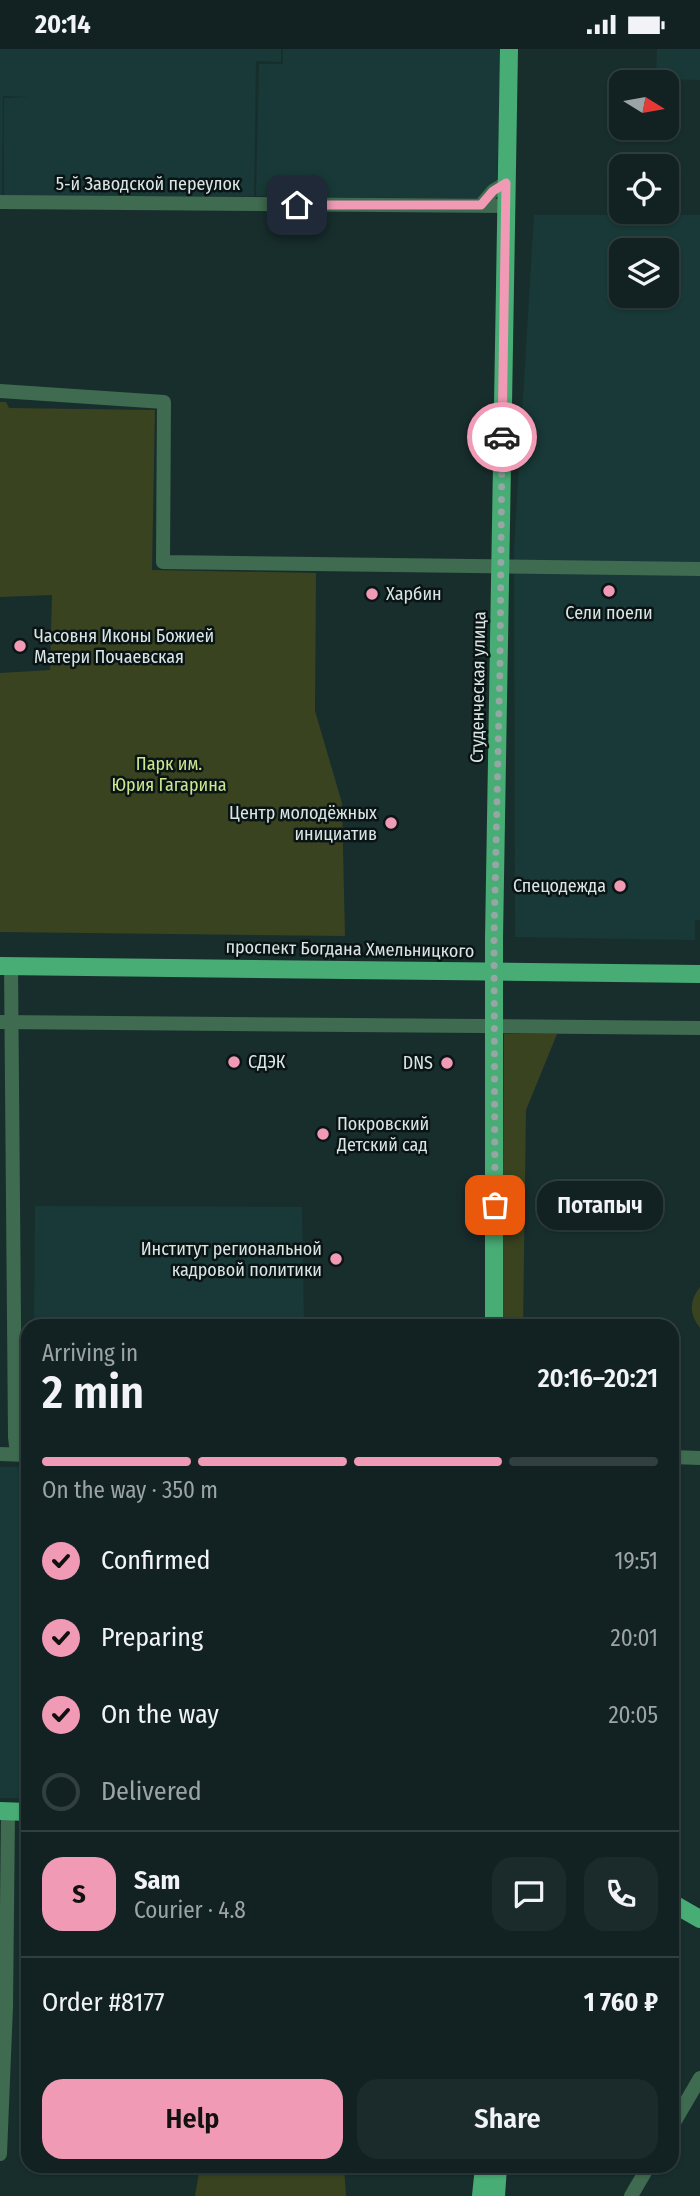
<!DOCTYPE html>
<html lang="en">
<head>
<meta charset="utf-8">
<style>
	:root { --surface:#122222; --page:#1b2a2a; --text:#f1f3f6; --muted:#9ca4a5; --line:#313f40; --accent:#f09ab6 }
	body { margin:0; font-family:"Fira Sans Condensed",sans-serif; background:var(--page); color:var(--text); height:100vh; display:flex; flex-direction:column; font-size:26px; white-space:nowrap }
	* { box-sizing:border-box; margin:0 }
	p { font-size:23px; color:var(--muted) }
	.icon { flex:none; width:38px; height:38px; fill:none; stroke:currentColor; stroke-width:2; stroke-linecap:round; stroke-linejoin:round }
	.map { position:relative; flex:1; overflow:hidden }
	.side { position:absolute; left:21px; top:1270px; width:658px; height:854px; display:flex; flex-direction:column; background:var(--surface); border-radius:21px; box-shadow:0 2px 5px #0004,0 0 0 2px var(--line) }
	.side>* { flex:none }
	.needle { width:46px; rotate:101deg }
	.buttons { position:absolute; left:609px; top:21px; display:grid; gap:14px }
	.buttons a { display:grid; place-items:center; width:70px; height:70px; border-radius:14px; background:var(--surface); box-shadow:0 2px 5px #0004,0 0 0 2px var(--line); font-size:35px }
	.pin { position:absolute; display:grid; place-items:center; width:60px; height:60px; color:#fff; margin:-30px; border-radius:14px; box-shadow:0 4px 10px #0006 }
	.courier { position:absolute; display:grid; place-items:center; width:70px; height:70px; margin:-35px; border:5px solid #f09ab6; border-radius:50%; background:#fff; color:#222; box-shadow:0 2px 9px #0007 }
	.bubble { position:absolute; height:49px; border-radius:21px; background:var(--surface); box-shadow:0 2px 5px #0004,0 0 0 2px var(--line); font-size:23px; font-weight:600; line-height:49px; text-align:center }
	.overview em { font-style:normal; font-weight:600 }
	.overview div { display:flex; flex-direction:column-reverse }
	.overview { display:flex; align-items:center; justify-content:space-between; height:119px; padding:0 21px }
	h1 { font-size:46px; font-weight:600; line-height:52px }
	.bar { display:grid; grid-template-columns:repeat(4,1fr); gap:10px 7px; align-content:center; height:84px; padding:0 21px }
	.bar i { height:9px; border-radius:5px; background:var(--line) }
	.bar .on { background:var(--accent) }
	.bar p { grid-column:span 4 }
	.line { display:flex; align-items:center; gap:18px; padding:0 21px; border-top:2px solid var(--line) }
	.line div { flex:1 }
	.round { display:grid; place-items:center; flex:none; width:74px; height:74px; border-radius:21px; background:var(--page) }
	ol { padding:0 21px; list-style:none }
	li { display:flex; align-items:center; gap:21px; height:77px }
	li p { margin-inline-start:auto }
	li .icon { padding:7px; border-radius:50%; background:var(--accent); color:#111; stroke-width:4 }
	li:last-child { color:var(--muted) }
	li i { width:38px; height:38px; border:4px solid var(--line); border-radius:50% }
	.cta { display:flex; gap:14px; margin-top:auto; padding:14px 21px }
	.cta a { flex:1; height:80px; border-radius:21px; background:var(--accent); color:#111; font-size:28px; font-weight:600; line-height:80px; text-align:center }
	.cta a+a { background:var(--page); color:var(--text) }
	.status { display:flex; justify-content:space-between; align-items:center; height:49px; padding:0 35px; background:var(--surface); direction:ltr }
	.status svg { height:19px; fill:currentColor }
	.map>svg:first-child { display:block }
	.built { fill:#183937; fill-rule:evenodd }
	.green { fill:#394320 }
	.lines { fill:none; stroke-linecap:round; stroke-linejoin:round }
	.minor { stroke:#3f6b50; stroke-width:14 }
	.major { stroke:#48ac75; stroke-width:18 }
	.done { stroke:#95a6a5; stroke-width:7; stroke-dasharray:0 12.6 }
	.route { stroke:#f09ab6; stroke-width:9 }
	.poi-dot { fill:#f09ab6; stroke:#0b1414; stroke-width:2.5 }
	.labels { text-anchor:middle; stroke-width:5; stroke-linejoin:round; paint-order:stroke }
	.street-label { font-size:18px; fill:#d9e6e5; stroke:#0b1414 }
	.poi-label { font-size:18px; fill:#d9e6e5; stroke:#0b1414; text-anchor:start }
	.park-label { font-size:18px; fill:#cbe78f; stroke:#0b1414 }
</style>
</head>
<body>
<div class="status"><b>20:14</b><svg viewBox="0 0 49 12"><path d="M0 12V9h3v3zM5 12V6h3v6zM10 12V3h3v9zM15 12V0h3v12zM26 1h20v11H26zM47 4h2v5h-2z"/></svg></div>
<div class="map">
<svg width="700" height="2147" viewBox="0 0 700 2147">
	<rect width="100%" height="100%" fill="#182e2d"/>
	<g class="built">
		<path d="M0,0H281V13L256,12L254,147H4V49L28,48L3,47L2,147H0Z"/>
		<path d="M283,0H501L497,133L479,150L256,147L259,15H283Z"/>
		<path d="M657,0H700V31L656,30Z"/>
		<path d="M534,166H700V871H695V891L515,888L514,499ZM621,201H667V247H621Z"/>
		<path d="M35,1157L302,1158L304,1277H34Z"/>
		<rect x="0" y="1418" width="28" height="331"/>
	</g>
	<g class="green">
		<path d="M0,353H6L9,359L155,361L152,521L316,524L315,662L342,754L345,887L0,883V624L50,621L52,546L0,548Z"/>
		<path d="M504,985H557L526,1061L523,1277L502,1278Z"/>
		<path d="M700,1238V1279C689,1265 689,1252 700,1238Z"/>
		<path d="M200,2118H344L346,2147H195Z"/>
	</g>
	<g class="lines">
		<g class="minor">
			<path d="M0,153L506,157"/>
			<path d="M481,156L493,142L506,134"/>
			<path d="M0,342L164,353L163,513L700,520"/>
			<path d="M11,917L15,1388L17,1405"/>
			<path d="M0,973L700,979"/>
			<path d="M0,1405L28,1406"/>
			<path d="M672,1408L700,1409"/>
			<path d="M672,2077L700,2029"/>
			<path d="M0,2105L6,1957L8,1762"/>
			<path d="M631,2147L648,2118"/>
		</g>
		<g class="major">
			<path d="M0,917L700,925"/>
			<path d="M494,1278V889L509,0"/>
			<path d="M0,1762L28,1763"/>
			<path d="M672,1854L700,1870"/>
			<path d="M481,2147L484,2118"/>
			<path d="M496,2147L498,2118"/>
		</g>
	</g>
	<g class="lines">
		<path class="done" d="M495,1156L494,889L500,615L502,388"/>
		<path class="route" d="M297,156H481L493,142L506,134L502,388"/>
	</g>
	<g class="poi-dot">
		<circle cx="609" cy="542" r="7"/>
		<circle cx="372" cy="545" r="7"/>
		<circle cx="20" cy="597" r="7"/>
		<circle cx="391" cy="774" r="7"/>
		<circle cx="620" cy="837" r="7"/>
		<circle cx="234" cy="1013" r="7"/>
		<circle cx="447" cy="1014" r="7"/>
		<circle cx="323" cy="1085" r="7"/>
		<circle cx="336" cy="1210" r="7"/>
	</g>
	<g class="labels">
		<g class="street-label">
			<text x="148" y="141">5-й Заводской переулок</text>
			<text transform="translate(478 638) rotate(-89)" y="6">Студенческая улица</text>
			<text transform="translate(350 900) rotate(1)" y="6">проспект Богдана Хмельницкого</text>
		</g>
		<g class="poi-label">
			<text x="386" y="551">Харбин</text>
			<text x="609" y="570" text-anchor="middle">Сели поели</text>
			<text x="34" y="593">Часовня Иконы Божией<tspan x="34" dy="21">Матери Почаевская</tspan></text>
			<text x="377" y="770" text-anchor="end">Центр молодёжных<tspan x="377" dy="21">инициатив</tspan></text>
			<text x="606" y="843" text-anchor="end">Спецодежда</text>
			<text x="248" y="1019">СДЭК</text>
			<text x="433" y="1020" text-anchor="end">DNS</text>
			<text x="337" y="1081">Покровский<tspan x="337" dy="21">Детский сад</tspan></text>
			<text x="322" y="1206" text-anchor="end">Институт региональной<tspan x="322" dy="21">кадровой политики</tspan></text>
		</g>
		<g class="park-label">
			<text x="169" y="721">Парк им.<tspan x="169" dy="21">Юрия Гагарина</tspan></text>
		</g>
	</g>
</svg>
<div class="buttons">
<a><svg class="needle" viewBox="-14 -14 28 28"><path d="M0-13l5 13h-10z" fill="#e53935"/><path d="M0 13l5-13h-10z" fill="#9ca4a5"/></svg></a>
<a><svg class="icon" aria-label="locate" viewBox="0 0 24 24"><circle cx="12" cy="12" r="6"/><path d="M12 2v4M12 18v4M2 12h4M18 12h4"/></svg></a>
<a><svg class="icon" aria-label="layers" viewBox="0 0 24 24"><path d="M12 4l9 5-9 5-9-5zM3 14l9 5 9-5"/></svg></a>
</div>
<div class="pin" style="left:495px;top:1156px;background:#ea580c"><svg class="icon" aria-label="bag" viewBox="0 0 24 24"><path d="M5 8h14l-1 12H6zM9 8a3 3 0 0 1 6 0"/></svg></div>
<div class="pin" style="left:297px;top:156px;background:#1f2937"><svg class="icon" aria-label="home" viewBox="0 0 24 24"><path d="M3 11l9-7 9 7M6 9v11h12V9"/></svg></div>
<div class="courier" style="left:502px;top:388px"><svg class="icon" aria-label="car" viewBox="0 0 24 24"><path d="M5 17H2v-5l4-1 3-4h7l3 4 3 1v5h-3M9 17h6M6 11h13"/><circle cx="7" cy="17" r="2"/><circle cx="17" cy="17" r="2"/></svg></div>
<div class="bubble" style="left:537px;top:1132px;width:126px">Потапыч</div>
<section class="side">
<div class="overview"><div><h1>2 min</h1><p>Arriving in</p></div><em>20:16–20:21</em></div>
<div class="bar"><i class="on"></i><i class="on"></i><i class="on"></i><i></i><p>On the way · 350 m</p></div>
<ol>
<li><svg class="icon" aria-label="check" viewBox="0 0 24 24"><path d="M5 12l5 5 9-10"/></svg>Confirmed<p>19:51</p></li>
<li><svg class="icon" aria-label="check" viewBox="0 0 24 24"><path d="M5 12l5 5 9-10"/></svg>Preparing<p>20:01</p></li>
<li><svg class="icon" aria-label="check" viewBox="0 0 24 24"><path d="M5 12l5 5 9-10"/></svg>On the way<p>20:05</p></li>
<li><i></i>Delivered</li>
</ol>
<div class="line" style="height:126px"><b class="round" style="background:var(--accent);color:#111">S</b><div><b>Sam</b><p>Courier · 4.8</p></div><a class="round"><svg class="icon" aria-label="chat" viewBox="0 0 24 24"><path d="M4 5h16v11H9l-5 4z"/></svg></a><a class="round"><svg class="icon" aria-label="phone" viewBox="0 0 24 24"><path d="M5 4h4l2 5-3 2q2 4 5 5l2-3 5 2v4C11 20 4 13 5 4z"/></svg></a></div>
<div class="line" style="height:91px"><div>Order #8177</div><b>1 760 ₽</b></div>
<div class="cta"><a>Help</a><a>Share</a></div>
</section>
</div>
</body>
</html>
